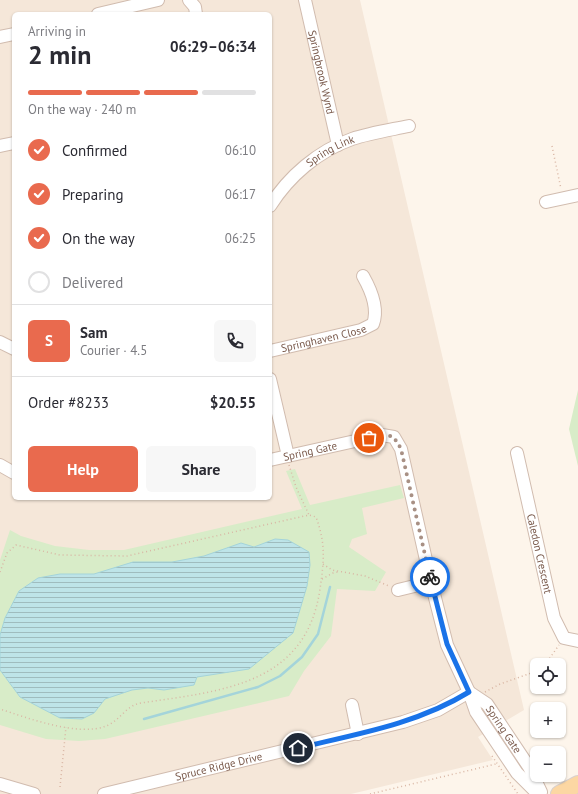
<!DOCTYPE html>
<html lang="en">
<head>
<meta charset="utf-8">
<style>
	:root { --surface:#fff; --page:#f7f7f7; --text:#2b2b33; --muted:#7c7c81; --line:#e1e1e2; --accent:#e96a4e }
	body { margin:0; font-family:"PT Sans",sans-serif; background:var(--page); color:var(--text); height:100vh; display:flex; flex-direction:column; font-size:15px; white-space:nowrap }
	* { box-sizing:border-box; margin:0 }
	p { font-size:13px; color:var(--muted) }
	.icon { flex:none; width:22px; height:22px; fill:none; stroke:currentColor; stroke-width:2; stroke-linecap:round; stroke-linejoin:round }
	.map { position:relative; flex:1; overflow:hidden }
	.details { position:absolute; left:12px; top:12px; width:260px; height:488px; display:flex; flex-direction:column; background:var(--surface); border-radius:6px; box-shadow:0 1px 3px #0004 }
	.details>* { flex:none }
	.buttons { position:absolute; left:530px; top:658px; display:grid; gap:8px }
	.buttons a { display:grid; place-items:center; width:36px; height:36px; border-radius:6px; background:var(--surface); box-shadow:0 1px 3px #0004; font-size:20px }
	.pin { position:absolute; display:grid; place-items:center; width:34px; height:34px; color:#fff; margin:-17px; border:2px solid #fff; border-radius:50%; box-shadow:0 1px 4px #0007 }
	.courier { position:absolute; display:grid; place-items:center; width:40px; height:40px; margin:-20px; border:3px solid #1a73e8; border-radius:50%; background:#fff; color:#222; box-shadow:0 1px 5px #0007 }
	.headline em { font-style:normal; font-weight:700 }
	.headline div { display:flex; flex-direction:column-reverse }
	.headline { display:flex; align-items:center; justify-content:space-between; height:68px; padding:0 16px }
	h1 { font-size:26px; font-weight:700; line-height:30px }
	.bar { display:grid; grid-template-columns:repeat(4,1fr); gap:6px 4px; align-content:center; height:48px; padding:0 16px }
	.bar i { height:5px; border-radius:3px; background:var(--line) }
	.bar .active { background:var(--accent) }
	.bar p { grid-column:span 4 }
	.line { display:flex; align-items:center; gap:10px; padding:0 16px; border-top:1px solid var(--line) }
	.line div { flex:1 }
	.round { display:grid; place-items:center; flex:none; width:42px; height:42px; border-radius:6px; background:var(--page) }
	ol { padding:0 16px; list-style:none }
	li { display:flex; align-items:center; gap:12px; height:44px }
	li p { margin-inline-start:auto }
	li .icon { padding:4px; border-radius:50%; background:var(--accent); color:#fff; stroke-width:4 }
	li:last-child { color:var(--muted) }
	li i { width:22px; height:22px; border:2px solid var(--line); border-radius:50% }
	.primary-button { display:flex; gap:8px; margin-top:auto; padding:8px 16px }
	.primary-button a { flex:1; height:46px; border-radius:6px; background:var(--accent); color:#fff; font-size:16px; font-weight:700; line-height:46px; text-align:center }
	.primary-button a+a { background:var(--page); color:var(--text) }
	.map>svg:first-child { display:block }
	.residential { fill:#f5e7d9; fill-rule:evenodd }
	.green { fill:#d8ecc8 }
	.water { fill:url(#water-rules); stroke:#a4d4da }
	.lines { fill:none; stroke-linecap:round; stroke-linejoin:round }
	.stream { stroke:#a4d4da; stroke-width:2.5 }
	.minor-casing { stroke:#d1bcaf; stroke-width:14 }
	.major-casing { stroke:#dad1cd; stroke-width:18 }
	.path { stroke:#d9b6a4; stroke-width:1.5; stroke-dasharray:1 3; stroke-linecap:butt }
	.minor { stroke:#fff; stroke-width:12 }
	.major { stroke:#fcd7a3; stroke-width:16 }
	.done { stroke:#a89084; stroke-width:4; stroke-dasharray:0 7.2 }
	.route { stroke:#1a73e8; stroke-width:5 }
	.labels { text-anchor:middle; stroke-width:3; stroke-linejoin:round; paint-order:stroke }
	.street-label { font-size:11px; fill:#7a5a4c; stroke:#fff9f2 }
</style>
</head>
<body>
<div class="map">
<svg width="578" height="794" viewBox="0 0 578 794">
	<defs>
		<pattern id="water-rules" width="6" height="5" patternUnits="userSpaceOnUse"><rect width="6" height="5" fill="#bee4e8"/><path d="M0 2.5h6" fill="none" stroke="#9fbcbe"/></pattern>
	</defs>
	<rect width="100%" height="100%" fill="#fdf5eb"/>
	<path class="residential" d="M0,0H360L524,710L478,737L493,760L351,794H0ZM14,14H270V498H14Z"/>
	<g class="green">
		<path d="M578,390V466L569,429Z"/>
		<path d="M295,469L310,505L400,485L404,498L362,508L367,534L352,539L349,547L386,572L375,591L337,589L331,636L304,671L289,696L105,739L79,741L46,739L0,725V560L10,530L21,536L55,546L89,550H124L302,509L286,471Z"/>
	</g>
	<path class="water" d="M275,539L288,540L309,552L310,565L307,586L293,633L249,669L197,677L194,685L164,690L148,688L132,690L105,699L94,713L82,719L60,718L20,697L0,670V635L5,618L19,591L38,578L60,574H94L133,562H172L204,556L241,543L254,547Z"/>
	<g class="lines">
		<path class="stream" d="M144,719L258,687L280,676L302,657L318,634L330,587"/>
		<defs>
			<g id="minor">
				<path d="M189,0L195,7L196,14"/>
				<path id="s1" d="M305,0L338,145"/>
				<path d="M98,14L158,0"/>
				<path d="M0,37L14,34"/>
				<path d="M0,146L14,143"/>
				<path d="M546,202L578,195"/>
				<path id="s2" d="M270,206C289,176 318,151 352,139C370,133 390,130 409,126"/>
				<path d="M0,342L14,349"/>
				<path id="s3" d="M270,351L361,330L373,324C379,308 371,290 363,276"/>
				<path d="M270,379L288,456"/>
				<path id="s4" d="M517,453L554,618L564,638L578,641"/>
				<path id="s5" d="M270,460L382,435L394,437L401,449L431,582L447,645L469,692L476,712L517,773L538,794"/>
				<path d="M0,465L14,473"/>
				<path d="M398,590L431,582"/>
				<path id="s6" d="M469,692L487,704L529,767L541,792"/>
				<path d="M352,705L358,734"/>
				<path d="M0,784L34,794"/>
				<path id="s7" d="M104,794L403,722L438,710L469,692"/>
			</g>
			<path id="major" d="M559,794L578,784"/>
		</defs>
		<use href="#minor" class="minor-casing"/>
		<use href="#major" class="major-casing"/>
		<g class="path">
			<path d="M552,146L561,189"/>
			<path d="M289,465L296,487L309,515"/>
			<path d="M323,564L332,570L365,576L389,586"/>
			<path d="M0,572L7,553L16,545L60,555L127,556L309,515L316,517C326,544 324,561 320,589C306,686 220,691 141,703C126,705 120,721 106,726C79,737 27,718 0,709"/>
			<path d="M322,579L333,573L338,572"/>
			<path d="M545,665L559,645"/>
			<path d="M485,692L500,684L537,671"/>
			<path d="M492,756L518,794"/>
			<path d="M60,787L66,727"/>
			<path d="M370,794L496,764"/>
		</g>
		<use href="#minor" class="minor"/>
		<use href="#major" class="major"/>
	</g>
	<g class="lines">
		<path class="done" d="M369,438C386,434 392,431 401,449L430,577"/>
		<path class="route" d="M298,748C357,734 417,724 469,692L447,644L430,577"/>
	</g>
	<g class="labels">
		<g class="street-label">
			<text dy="4" stroke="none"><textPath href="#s1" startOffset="74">Springbrook Wynd</textPath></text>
			<text dy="4" stroke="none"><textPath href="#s2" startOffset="83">Spring Link</textPath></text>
			<text dy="4" stroke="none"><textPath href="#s3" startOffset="55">Springhaven Close</textPath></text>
			<text dy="4" stroke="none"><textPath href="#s5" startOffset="41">Spring Gate</textPath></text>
			<text dy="4" stroke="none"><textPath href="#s4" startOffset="103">Caledon Crescent</textPath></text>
			<text dy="4" stroke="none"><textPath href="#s6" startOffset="52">Spring Gate</textPath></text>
			<text dy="4" stroke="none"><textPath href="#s7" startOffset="118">Spruce Ridge Drive</textPath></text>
		</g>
	</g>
</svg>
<div class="buttons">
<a><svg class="icon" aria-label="locate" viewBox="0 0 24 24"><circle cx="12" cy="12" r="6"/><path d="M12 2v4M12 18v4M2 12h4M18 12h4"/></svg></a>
<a>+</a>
<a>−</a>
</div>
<div class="pin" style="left:369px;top:438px;background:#ea580c"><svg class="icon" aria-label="bag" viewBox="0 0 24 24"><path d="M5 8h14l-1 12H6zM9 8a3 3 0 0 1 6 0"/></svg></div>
<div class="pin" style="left:298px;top:748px;background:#1f2937"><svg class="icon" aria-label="home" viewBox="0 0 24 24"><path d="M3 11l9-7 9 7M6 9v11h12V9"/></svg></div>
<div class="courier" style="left:430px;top:577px"><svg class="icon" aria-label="bike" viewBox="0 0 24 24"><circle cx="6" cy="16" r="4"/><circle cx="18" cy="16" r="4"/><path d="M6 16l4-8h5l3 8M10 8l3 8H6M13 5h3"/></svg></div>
<section class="details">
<div class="headline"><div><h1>2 min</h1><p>Arriving in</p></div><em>06:29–06:34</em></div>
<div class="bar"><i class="active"></i><i class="active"></i><i class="active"></i><i></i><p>On the way · 240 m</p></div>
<ol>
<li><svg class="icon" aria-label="check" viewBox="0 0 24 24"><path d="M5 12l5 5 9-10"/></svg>Confirmed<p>06:10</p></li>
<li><svg class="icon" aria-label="check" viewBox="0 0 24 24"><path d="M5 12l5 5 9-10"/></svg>Preparing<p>06:17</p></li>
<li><svg class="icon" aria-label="check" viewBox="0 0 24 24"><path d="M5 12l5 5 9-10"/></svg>On the way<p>06:25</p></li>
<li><i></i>Delivered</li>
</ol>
<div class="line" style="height:72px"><b class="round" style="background:var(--accent);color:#fff">S</b><div><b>Sam</b><p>Courier · 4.5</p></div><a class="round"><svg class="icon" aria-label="phone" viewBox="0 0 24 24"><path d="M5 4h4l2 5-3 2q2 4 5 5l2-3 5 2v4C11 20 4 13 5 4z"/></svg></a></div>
<div class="line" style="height:52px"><div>Order #8233</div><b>$20.55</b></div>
<div class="primary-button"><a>Help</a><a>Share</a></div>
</section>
</div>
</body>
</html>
